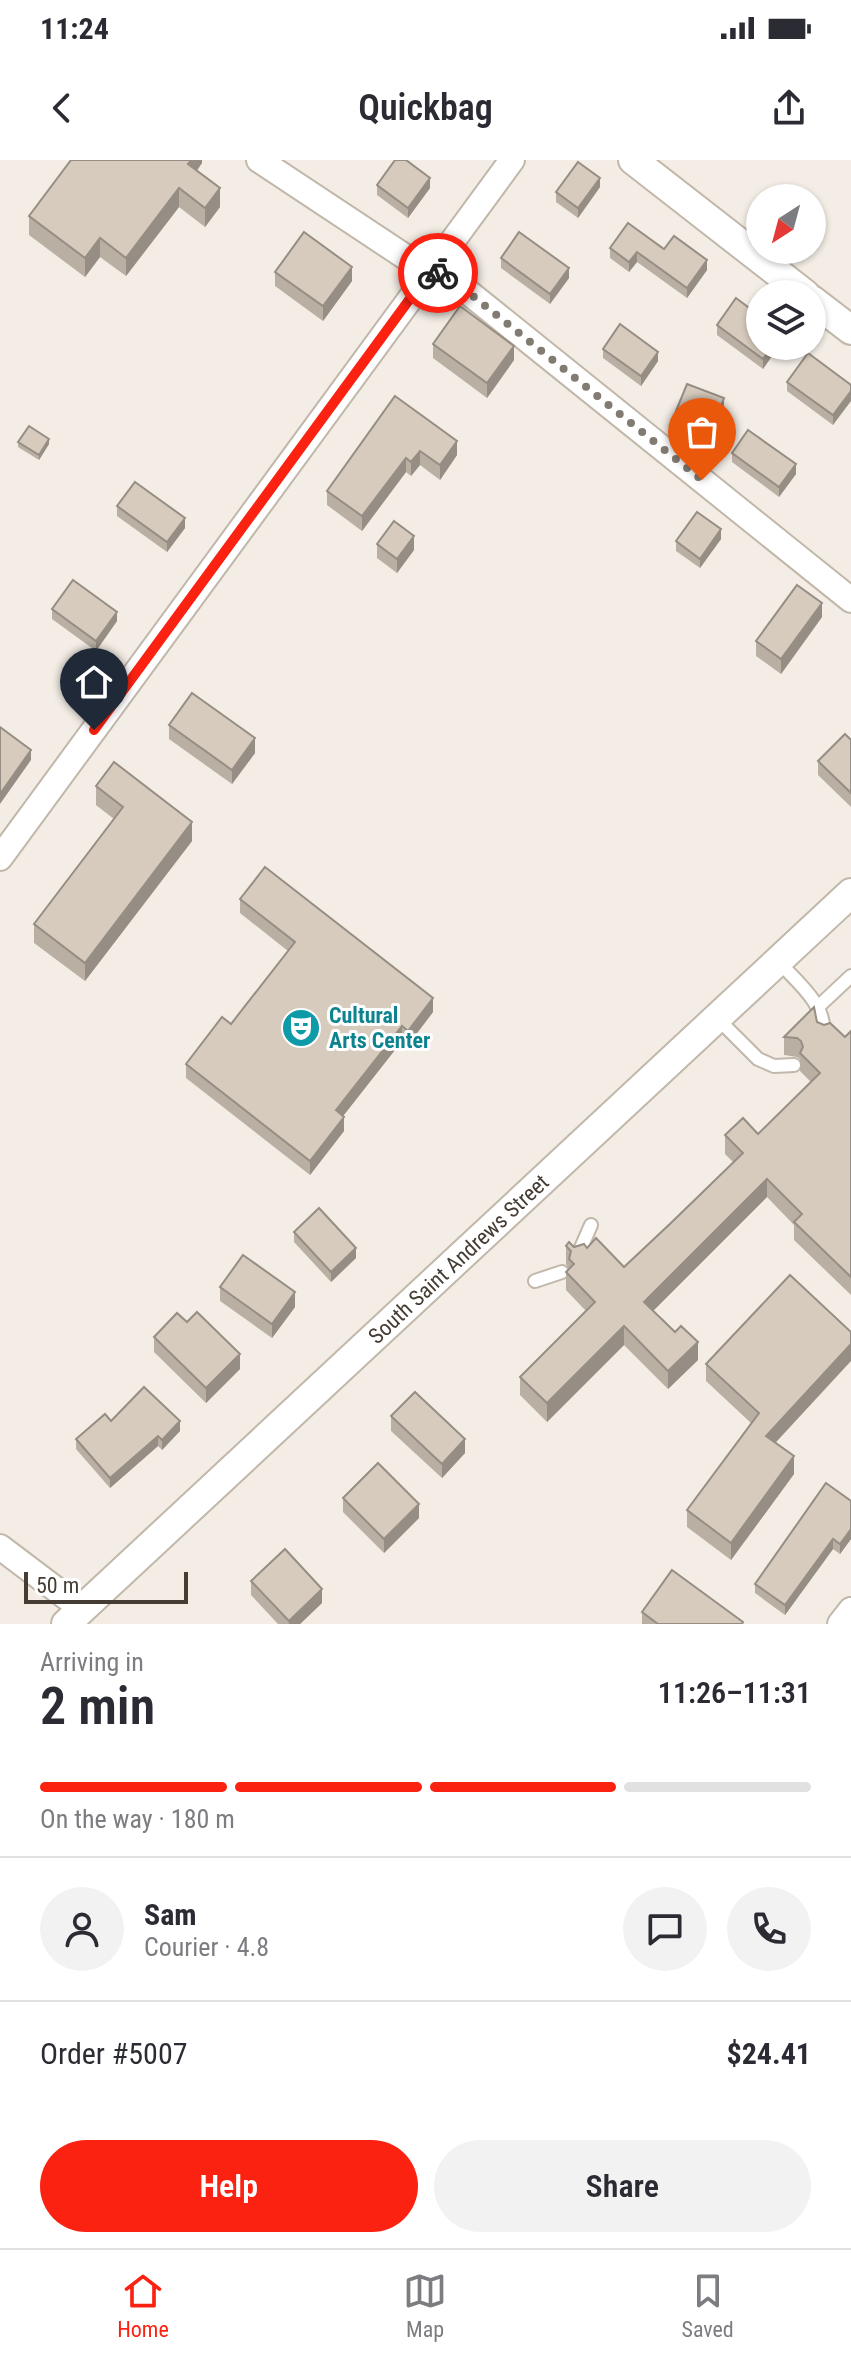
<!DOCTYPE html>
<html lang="en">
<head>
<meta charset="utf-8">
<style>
	:root { --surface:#fff; --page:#f2f2f3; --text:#2b2b33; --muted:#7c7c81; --line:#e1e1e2; --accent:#fc2212 }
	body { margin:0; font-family:"Roboto Condensed",sans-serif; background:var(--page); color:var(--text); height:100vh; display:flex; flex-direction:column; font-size:30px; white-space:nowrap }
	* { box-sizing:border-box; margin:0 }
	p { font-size:26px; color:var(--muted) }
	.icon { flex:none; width:44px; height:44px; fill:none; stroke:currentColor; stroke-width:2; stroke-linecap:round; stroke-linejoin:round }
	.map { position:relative; height:1464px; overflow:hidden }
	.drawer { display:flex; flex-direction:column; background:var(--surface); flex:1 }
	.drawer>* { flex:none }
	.needle { width:52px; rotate:216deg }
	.tools { position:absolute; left:746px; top:24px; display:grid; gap:16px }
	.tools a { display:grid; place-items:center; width:80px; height:80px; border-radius:50%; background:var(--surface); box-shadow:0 2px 6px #0004; font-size:40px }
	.scale { position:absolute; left:24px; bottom:20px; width:164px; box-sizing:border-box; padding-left:8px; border:4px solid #453d34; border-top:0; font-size:22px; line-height:28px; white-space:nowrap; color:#453d34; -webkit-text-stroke:6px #fff; paint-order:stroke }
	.pin { position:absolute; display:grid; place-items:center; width:68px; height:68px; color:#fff; margin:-82px -34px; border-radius:50% 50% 50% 0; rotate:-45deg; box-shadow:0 0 8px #0007 }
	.pin .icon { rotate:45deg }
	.courier { position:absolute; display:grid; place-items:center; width:80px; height:80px; margin:-40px; border:6px solid #fc2212; border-radius:50%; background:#fff; color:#222; box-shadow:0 2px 10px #0007 }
	.summary em { font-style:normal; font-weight:600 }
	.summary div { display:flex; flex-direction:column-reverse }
	.summary { display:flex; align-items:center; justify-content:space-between; height:136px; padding:0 40px }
	h1 { font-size:52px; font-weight:600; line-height:60px }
	.bar { display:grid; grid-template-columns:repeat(4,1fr); gap:12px 8px; align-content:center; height:96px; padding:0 40px }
	.bar i { height:10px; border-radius:6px; background:var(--line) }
	.bar .on { background:var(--accent) }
	.bar p { grid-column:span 4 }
	.line { display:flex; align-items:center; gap:20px; padding:0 40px; border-top:2px solid var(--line) }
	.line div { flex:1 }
	.round { display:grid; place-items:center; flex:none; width:84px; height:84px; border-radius:42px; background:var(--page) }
	.action { display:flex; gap:16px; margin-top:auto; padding:16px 40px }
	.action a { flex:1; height:92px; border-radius:48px; background:var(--accent); color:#fff; font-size:32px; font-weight:600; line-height:92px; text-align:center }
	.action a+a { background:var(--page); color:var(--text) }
	.status { display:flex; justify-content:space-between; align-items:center; height:56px; padding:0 40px; background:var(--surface); direction:ltr }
	.status svg { height:22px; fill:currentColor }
	header { display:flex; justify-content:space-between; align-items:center; height:104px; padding:0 40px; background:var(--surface); font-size:36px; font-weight:600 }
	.tab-bar { display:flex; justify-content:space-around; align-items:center; height:112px; border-top:2px solid var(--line); background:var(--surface); font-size:22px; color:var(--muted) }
	.tab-bar a { display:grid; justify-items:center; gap:4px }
	.tab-bar .on { color:var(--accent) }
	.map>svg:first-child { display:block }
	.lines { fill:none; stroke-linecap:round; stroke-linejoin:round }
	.service-casing { stroke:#c1b7aa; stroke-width:16 }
	.minor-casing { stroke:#c1b7aa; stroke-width:28 }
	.tertiary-casing { stroke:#c1b7aa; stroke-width:32 }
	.service { stroke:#fff; stroke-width:12 }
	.minor { stroke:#fff; stroke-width:24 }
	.tertiary { stroke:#fff; stroke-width:28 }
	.wall { fill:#b9afa3 }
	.shaded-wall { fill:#968e84 }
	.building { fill:#d7cbbd; stroke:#968e84; stroke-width:2 }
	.done { stroke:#827b72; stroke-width:8; stroke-dasharray:0 14.4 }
	.route { stroke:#fc2212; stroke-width:10 }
	.labels { text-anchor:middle; stroke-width:6; stroke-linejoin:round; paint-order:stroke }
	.culture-label { font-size:22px; font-weight:bold; fill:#0d838f; stroke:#fff; text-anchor:start }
	.street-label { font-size:22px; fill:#453d34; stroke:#fff }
</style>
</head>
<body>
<div class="status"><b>11:24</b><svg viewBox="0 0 49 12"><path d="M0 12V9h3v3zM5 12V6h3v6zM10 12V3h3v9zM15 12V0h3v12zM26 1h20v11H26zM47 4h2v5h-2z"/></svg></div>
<header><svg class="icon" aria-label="back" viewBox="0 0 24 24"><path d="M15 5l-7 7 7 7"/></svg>Quickbag<svg class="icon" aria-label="share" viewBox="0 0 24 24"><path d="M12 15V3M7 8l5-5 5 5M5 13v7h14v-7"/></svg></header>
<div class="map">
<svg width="851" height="1464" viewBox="0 0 851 1464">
	<rect width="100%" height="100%" fill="#f3ede5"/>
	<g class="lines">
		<defs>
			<g id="service">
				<path d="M778,801C798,823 825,843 824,875"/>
				<path d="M819,846L851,816"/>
				<path d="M717,858L758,899L774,906L794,905"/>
				<path d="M577,1097L591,1065"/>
				<path d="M535,1121L562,1112"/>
			</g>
			<g id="minor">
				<path d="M259,0L407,98L453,120L851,440"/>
				<path d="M0,698L512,0"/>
				<path d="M0,1387L82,1449"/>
				<path d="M840,1464L851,1450"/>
			</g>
			<g id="tertiary">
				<path d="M633,0L805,134"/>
				<path d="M812,140L851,170"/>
				<path id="s1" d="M66,1464L851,733"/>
			</g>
		</defs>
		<use href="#service" class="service-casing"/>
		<use href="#minor" class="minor-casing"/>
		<use href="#tertiary" class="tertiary-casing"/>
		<use href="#service" class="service"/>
		<use href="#minor" class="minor"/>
		<use href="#tertiary" class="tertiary"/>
	</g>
	<g class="wall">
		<path d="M202,0V3L197,11L220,47L205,67L179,47L126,116L100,97L85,117L29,75V56Z"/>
		<path d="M377,25L430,28L408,58L377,35Z"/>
		<path d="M600,27L578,58L556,42V32Z"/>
		<path d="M610,88L664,89L707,110L687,138L637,102L629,112L610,98Z"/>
		<path d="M501,98L569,118L550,144L501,108Z"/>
		<path d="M275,112L352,121L323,161L275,126Z"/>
		<path d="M717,165L779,186L763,209L717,175Z"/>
		<path d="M433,184L514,200L487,238L433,198Z"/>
		<path d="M603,189L658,201L641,226L603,198Z"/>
		<path d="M787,222L851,225L833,265L787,231Z"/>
		<path d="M395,236L457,295L440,320L420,305L411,316L406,312L362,371L327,345V331Z"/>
		<path d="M724,248L713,276L676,261V251Z"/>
		<path d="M18,282L49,284L39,300L18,287Z"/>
		<path d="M732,293L796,314L779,337L732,302Z"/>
		<path d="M117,346L185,368L167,392L117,356Z"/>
		<path d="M721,379L700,408L676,391V381Z"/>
		<path d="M377,384L414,390L397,413L377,398Z"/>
		<path d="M52,449L117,461L96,491L52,459Z"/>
		<path d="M822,457L781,514L756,496V481Z"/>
		<path d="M169,565L255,593L232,624L169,579Z"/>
		<path d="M851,580V647L818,615V601Z"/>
		<path d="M96,626L192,681L85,821L34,783V764L114,659L96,645Z"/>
		<path d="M240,739L433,852L408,885L402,881L343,956L344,971L310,1015L186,918V904L231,864L288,791L240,753Z"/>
		<path d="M817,862L845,877L851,871V1135L794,1080V1065L767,1037L653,1151L698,1200L668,1229L624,1185L547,1262L520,1235V1217L586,1151L566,1130V1112L569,1109L566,1104V1086L587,1088L624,1107L733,1002L725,994V975L758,974L811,922L800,911V899L797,897L784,895V877Z"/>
		<path d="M294,1072L356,1098L331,1122L294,1082Z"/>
		<path d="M790,1115L775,1283L794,1314L731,1400L687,1367V1350L751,1263L706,1221V1204Z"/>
		<path d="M220,1127L295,1147L272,1178L220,1141Z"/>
		<path d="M154,1177L240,1209L206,1243L154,1192Z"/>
		<path d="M391,1256L465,1293L442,1318L391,1271Z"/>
		<path d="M111,1261L180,1271L162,1290L158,1286L110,1328L76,1289V1279Z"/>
		<path d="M343,1338L419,1358L384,1393L343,1352Z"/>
		<path d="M851,1341V1379L840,1394L833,1389L785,1455L755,1433V1424Z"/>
		<path d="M251,1421L322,1443L300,1464H278L251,1435Z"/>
		<path d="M642,1452L743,1464H642Z"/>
	</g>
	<g class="shaded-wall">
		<path d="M191,0H202V3L188,22V4Z"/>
		<path d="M430,18V28L408,58V48Z"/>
		<path d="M600,18V27L578,58V48Z"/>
		<path d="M179,28V47L126,116V98Z"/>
		<path d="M220,28V47L205,67V48Z"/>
		<path d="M100,78V97L85,117V98Z"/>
		<path d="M637,92V102L629,112V102Z"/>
		<path d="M707,100V110L687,138V128Z"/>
		<path d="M352,107V121L323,161V146Z"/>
		<path d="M569,108V118L550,144V134Z"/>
		<path d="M514,186V200L487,238V223Z"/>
		<path d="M772,186H779L763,209V199Z"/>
		<path d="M658,192V201L641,226V216Z"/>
		<path d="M851,231V241L833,265V255Z"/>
		<path d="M724,238V248L713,276V266Z"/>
		<path d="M49,279V284L39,300V295Z"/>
		<path d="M457,281V295L440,320V305Z"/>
		<path d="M420,291V305L411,316V302Z"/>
		<path d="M406,298V312L362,371V356Z"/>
		<path d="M796,304V314L779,337V327Z"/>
		<path d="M185,358V368L167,392V382Z"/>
		<path d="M721,369V379L700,408V399Z"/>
		<path d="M414,376V390L397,413V399Z"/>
		<path d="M822,443V457L781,514V499Z"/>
		<path d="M117,452V461L96,491V481Z"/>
		<path d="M255,578V593L232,624V610Z"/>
		<path d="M31,590V600L0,644V634Z"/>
		<path d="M192,662V681L85,821V803Z"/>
		<path d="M433,838V852L408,885V871Z"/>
		<path d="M402,866V881L336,965V950Z"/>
		<path d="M344,957V971L310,1015V1001Z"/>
		<path d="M767,1019V1037L644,1160V1142Z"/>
		<path d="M356,1088V1098L331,1122V1112Z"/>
		<path d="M295,1132V1147L272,1178V1164Z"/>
		<path d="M624,1166V1185L547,1262V1243Z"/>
		<path d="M698,1182V1200L668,1229V1211Z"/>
		<path d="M851,1184V1201L766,1293V1276Z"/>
		<path d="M240,1194V1209L206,1243V1228Z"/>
		<path d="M180,1261V1271L162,1290V1280Z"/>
		<path d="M158,1276V1286L110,1328V1318Z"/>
		<path d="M465,1279V1293L442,1318V1304Z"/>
		<path d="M794,1296V1314L731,1400V1383Z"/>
		<path d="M419,1344V1358L384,1393V1379Z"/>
		<path d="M851,1369V1379L840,1394V1384Z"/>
		<path d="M833,1379V1389L785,1455V1445Z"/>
		<path d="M322,1429V1443L300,1464H289V1461Z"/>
	</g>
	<g class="building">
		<path d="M71,0H191L188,4L220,28L205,48L179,28L126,98L100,78L85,98L29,56Z"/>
		<path d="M395,0H406L430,18L408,48L377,25Z"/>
		<path d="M578,2L600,18L578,48L556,32Z"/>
		<path d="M628,63L664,89L674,76L707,100L687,128L637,92L629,102L610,88Z"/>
		<path d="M304,72L352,107L323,146L275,112Z"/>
		<path d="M519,72L569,108L550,134L501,98Z"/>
		<path d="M736,138L760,156V186H772L763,199L717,165Z"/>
		<path d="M460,146L514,186L487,223L433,184Z"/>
		<path d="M620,164L658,192L641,216L603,189Z"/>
		<path d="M808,193L851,225V231L833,255L787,222Z"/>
		<path d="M687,224L724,238L713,266L676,251Z"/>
		<path d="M395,236L457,281L440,305L420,291L411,302L406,298L362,356L327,331Z"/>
		<path d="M29,266L49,279L39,295L18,282Z"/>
		<path d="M748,270L796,304L779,327L732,293Z"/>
		<path d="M135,322L185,358L167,382L117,346Z"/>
		<path d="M697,352L721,369L700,399L676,381Z"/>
		<path d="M394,361L414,376L397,399L377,384Z"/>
		<path d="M73,420L117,452L96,481L52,449Z"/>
		<path d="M797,425L822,443L781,499L756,481Z"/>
		<path d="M192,533L255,578L232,610L169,565Z"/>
		<path d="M0,567L31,590L0,634Z"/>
		<path d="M845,574L851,580V633L818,601Z"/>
		<path d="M114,602L192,662L85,803L34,764L123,647L96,626Z"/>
		<path d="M265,707L433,838L408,871L402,866L336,950L344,957L310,1001L186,904L222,857L231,864L295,782L240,739Z"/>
		<path d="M814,847L817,862L824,865L830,863L845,877L851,871V1117L794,1062L802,1054L767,1019L644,1142L675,1172L681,1166L698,1182L668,1211L624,1166L547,1243L520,1217L595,1142L566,1112L574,1104L569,1099L571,1091L566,1086L569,1082L574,1087L584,1084L587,1088L596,1078L624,1107L672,1062L743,993L725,975L743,958L758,974L820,913L800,893L803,887L801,881L797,878L784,877Z"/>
		<path d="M319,1048L356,1088L331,1112L294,1072Z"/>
		<path d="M243,1095L295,1132L272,1164L220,1127Z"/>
		<path d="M790,1115L851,1172V1184L766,1276L794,1296L731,1383L687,1350L759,1253L706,1204Z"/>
		<path d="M197,1152L240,1194L206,1228L154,1177L177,1153L187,1162Z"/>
		<path d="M144,1227L180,1261L162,1280L158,1276L110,1318L76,1279L105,1254L111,1261Z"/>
		<path d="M415,1232L465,1279L442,1304L391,1256Z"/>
		<path d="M378,1303L419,1344L384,1379L343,1338Z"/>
		<path d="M826,1323L851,1341V1369L840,1384L833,1379L785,1445L755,1424Z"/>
		<path d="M285,1389L322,1429L289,1461L251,1421Z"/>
		<path d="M672,1410L743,1462L742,1464H658L642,1452Z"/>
	</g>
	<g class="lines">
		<path class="done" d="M438,113L453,120L702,320"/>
		<path class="route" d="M94,570L431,110L438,113"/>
	</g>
	<defs>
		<symbol id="theatre-disc" viewBox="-11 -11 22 22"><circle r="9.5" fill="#0f9aa8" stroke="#fff"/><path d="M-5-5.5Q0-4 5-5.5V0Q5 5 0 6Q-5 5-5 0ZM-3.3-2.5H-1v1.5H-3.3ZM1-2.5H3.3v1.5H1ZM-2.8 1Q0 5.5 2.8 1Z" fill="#fff"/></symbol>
	</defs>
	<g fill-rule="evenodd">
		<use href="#theatre-disc" x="279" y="846" width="44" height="44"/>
	</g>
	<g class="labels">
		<g class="culture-label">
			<text x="329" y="863">Cultural<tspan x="329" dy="25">Arts Center</tspan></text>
		</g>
		<g class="street-label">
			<text dy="8" stroke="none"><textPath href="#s1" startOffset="536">South Saint Andrews Street</textPath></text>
		</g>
	</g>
</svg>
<div class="tools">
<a><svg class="needle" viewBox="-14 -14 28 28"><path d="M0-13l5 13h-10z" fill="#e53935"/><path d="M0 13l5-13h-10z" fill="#7c7c81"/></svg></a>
<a><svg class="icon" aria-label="layers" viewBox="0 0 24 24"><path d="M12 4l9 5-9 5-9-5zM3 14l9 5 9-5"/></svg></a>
</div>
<div class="scale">50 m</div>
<div class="pin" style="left:702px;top:320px;background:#ea580c"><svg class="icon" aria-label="bag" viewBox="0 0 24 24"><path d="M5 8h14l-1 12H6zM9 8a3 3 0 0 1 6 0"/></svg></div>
<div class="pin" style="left:94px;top:570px;background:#1f2937"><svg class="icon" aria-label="home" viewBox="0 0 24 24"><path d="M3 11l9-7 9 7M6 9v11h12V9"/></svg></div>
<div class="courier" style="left:438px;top:113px"><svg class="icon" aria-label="bike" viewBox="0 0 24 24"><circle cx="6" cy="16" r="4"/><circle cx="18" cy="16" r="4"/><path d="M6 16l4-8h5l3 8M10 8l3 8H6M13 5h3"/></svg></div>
</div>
<section class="drawer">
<div class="summary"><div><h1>2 min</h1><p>Arriving in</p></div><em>11:26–11:31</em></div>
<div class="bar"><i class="on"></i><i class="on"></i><i class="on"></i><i></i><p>On the way · 180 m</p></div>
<div class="line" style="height:144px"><a class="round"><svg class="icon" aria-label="person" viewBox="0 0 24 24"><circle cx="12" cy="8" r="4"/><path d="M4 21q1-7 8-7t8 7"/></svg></a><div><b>Sam</b><p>Courier · 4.8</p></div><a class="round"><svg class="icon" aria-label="chat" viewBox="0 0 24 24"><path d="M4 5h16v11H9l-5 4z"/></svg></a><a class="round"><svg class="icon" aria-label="phone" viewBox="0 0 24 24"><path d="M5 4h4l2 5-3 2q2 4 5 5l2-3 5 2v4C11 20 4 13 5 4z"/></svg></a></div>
<div class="line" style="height:104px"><div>Order #5007</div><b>$24.41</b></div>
<div class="action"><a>Help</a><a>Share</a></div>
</section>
<nav class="tab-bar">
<a class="on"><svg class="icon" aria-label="home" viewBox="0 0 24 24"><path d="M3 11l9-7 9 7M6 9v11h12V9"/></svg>Home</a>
<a><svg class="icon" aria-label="map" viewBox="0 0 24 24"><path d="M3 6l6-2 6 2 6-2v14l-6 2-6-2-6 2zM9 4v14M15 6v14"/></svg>Map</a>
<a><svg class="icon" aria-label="saved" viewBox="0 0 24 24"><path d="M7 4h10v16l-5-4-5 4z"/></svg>Saved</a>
</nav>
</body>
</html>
